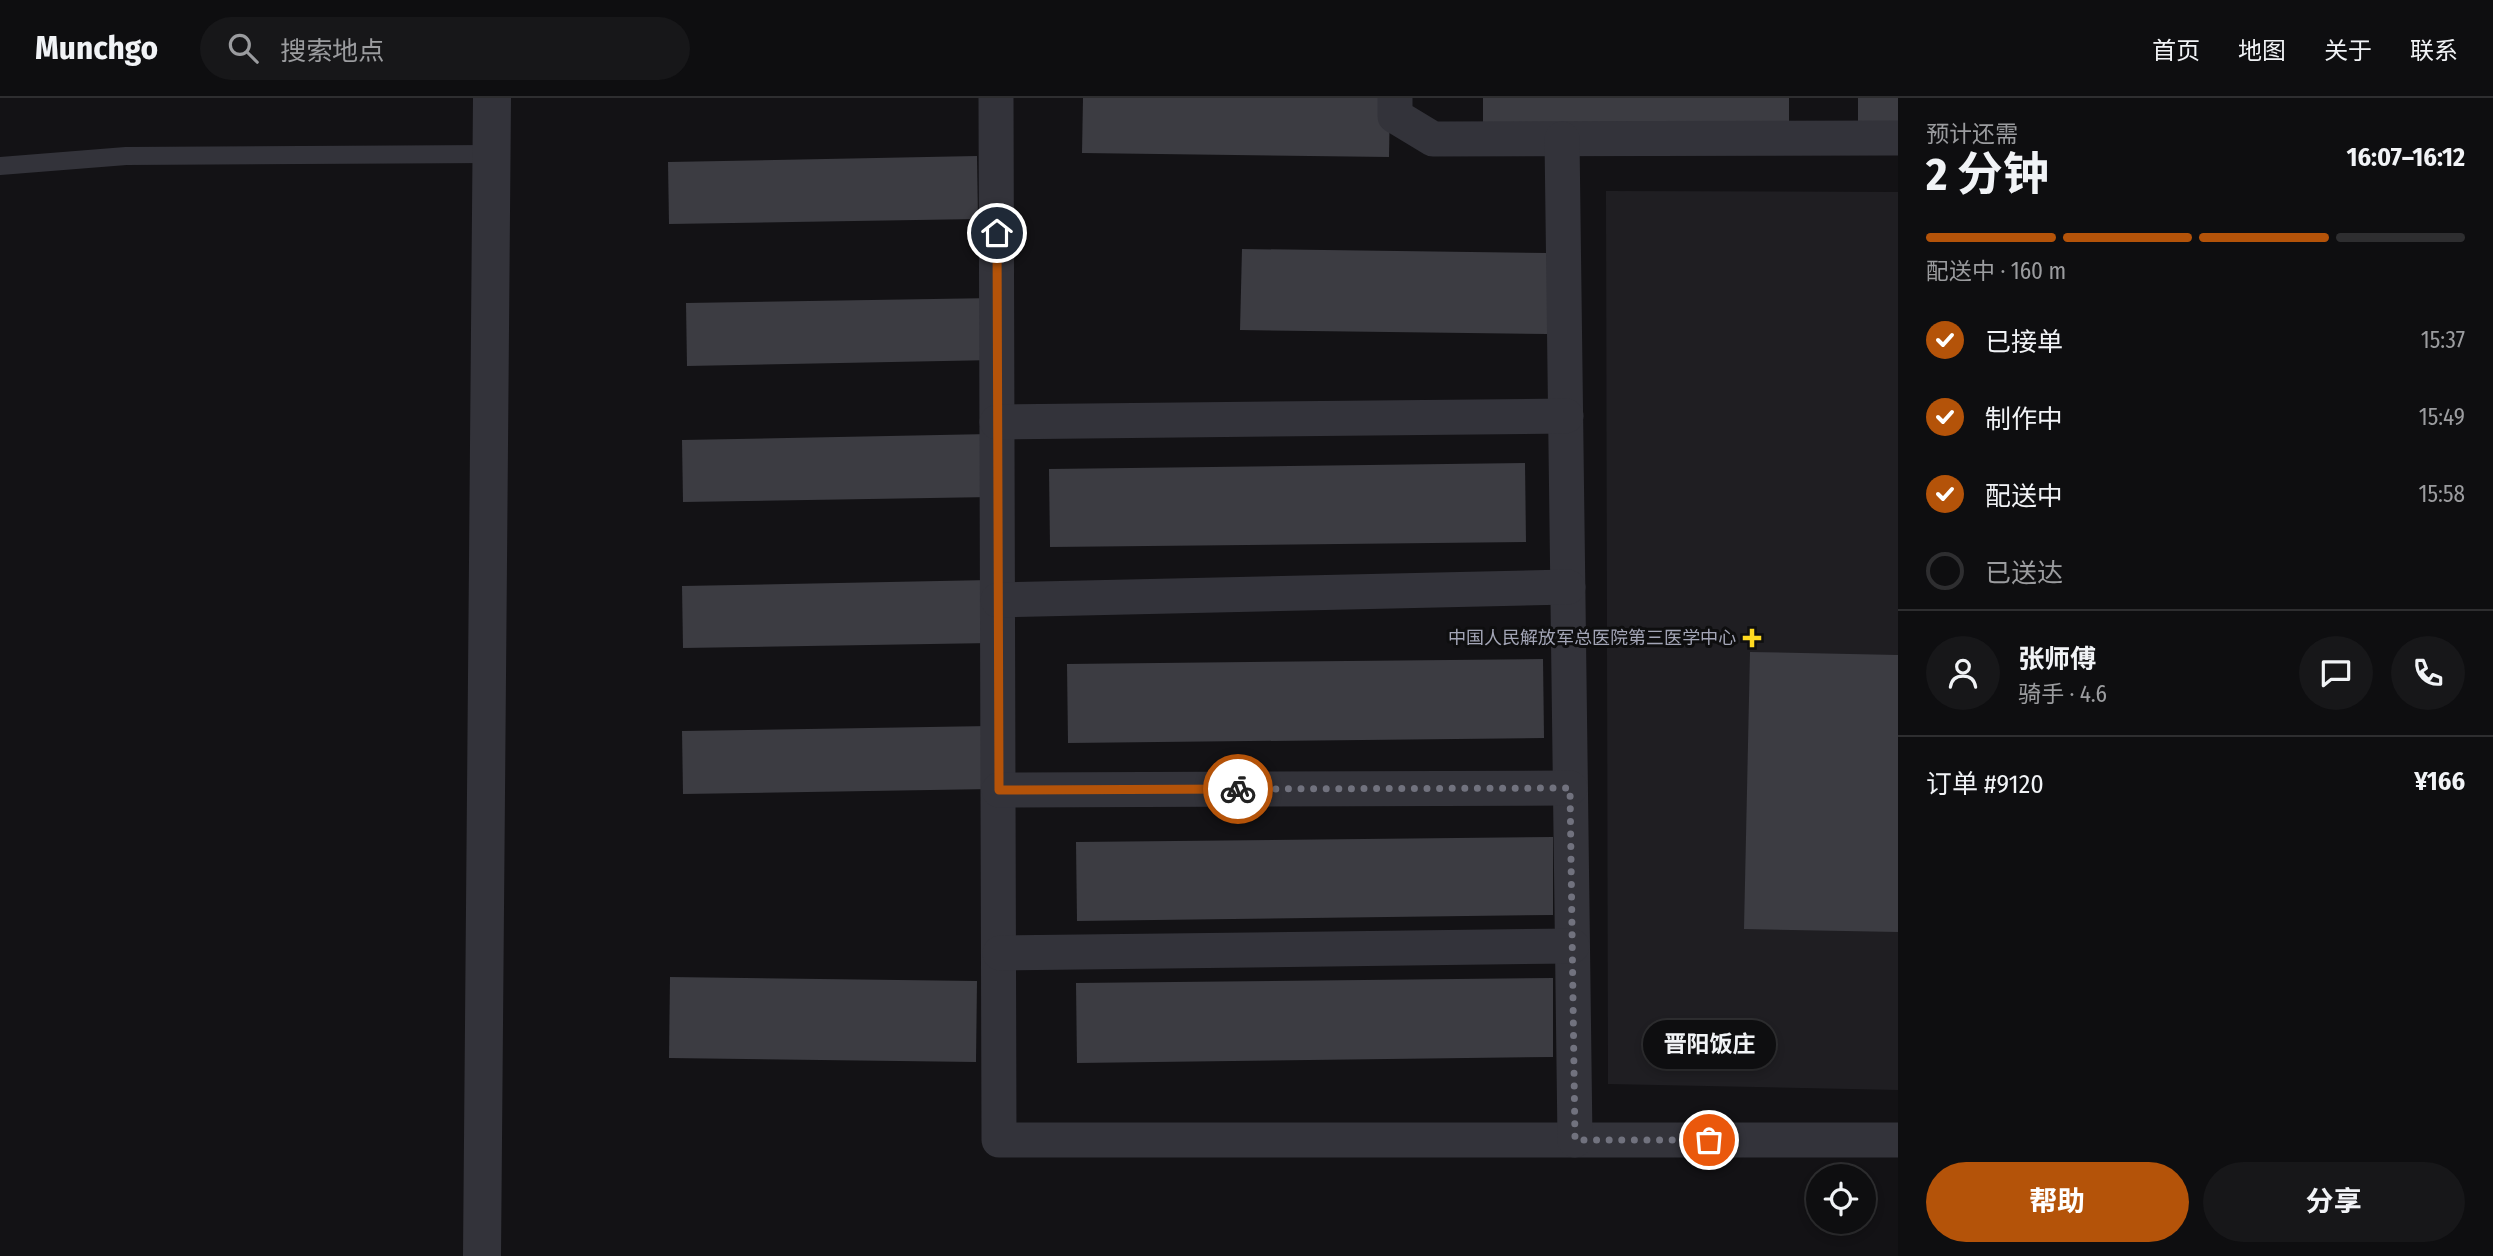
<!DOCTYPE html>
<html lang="zh">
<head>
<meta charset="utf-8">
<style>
	:root { --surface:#0e0e10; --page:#171719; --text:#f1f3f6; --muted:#9b9c9f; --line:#2e2e30; --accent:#b45309 }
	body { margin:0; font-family:"Fira Sans Condensed","Noto Sans SC",sans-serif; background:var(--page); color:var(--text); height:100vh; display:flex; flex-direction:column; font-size:26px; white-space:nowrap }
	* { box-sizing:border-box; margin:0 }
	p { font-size:23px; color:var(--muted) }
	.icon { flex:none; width:38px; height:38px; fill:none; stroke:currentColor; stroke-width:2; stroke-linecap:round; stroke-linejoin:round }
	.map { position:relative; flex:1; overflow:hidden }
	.drawer { display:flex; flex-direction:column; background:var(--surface); width:595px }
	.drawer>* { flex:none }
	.tools { position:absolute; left:1806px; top:1066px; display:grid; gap:14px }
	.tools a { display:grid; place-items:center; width:70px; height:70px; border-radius:50%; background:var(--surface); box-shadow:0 4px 10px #0003,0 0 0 2px var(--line); font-size:35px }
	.pin { position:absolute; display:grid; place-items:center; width:60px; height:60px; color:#fff; margin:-30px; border:4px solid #fff; border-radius:50%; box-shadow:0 2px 7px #0007 }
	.courier { position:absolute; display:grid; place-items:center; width:70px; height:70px; margin:-35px; border:5px solid #b45309; border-radius:50%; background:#fff; color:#222; box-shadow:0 2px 9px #0007 }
	.bubble { position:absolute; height:49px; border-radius:24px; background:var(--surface); box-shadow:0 4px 10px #0003,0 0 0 2px var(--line); font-size:23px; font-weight:700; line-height:49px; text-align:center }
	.headline em { font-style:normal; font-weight:700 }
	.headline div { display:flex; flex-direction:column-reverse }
	.headline { display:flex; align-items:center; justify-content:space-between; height:119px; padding:0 28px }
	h1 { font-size:46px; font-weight:700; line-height:52px }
	.bar { display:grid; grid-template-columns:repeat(4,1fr); gap:10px 7px; align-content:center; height:84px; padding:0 28px }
	.bar i { height:9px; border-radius:5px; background:var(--line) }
	.bar .selected { background:var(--accent) }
	.bar p { grid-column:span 4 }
	.line { display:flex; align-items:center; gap:18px; padding:0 28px; border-top:2px solid var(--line) }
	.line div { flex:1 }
	.round { display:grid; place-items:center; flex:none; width:74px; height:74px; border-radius:37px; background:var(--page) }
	ol { padding:0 28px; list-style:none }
	li { display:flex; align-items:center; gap:21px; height:77px }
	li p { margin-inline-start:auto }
	li .icon { padding:7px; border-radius:50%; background:var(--accent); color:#fff; stroke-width:4 }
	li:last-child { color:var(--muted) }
	li i { width:38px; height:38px; border:4px solid var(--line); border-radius:50% }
	.button { display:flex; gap:14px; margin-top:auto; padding:14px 28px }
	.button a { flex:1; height:80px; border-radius:42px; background:var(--accent); color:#fff; font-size:28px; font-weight:700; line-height:80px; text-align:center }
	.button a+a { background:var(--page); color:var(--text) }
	header { display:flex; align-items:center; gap:42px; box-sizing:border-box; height:98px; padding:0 35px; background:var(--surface); border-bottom:2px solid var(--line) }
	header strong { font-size:33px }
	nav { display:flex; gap:38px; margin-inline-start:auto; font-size:24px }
	.search { width:490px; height:63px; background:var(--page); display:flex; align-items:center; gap:18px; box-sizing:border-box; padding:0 24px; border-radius:38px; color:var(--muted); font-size:26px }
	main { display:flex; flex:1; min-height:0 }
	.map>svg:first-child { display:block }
	.built { fill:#1f1e22 }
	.building { fill:#3c3c42 }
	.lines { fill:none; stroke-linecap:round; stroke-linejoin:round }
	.service { stroke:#33333a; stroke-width:18 }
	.minor { stroke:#33333a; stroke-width:35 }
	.tertiary { stroke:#33333a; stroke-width:38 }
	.done { stroke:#71727e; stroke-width:7; stroke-dasharray:0 12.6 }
	.route { stroke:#b45309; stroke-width:9 }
	.poi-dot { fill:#ffda20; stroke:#0e0e0f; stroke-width:2.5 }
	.labels { text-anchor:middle; stroke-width:6; stroke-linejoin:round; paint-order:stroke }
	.poi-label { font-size:18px; fill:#a3a5b6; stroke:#0e0e0f; text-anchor:end }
</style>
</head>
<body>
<header>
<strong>Munchgo</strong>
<div class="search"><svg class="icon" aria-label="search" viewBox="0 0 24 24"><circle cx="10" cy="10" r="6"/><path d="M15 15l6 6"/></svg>搜索地点</div>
<nav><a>首页</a><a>地图</a><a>关于</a><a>联系</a></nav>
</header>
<main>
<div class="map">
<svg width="1898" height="1158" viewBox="0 0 1898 1158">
	<rect width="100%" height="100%" fill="#131215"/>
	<path class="built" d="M1606,93L1898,94V992L1608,986Z"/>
	<g class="building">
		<path d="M1083,0H1390L1389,59L1082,55Z"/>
		<path d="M1483,0H1789V36L1483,32Z"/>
		<rect x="1858" y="0" width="40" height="23"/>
		<path d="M977,58L978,121L669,126L668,64Z"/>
		<path d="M1242,151L1548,155L1547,236L1240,232Z"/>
		<path d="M995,200L996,262L687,268L686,205Z"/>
		<path d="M990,336L992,399L683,404L682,342Z"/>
		<path d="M1525,365L1526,444L1050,449L1049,371Z"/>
		<path d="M990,482L992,545L683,550L682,488Z"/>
		<path d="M1750,554L1898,557V834L1744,831Z"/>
		<path d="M1543,561L1544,640L1068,645L1067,566Z"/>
		<path d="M990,628L992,691L683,696L682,633Z"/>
		<path d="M1553,739V817L1077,823L1076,744Z"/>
		<path d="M670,879L977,883L976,964L669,960Z"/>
		<path d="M1553,880V959L1077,965L1076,885Z"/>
	</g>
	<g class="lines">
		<path class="service" d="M0,68L126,58L491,56"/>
		<g class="minor">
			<path d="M996,0L999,1042H1898"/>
			<path d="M1395,0V18L1433,41L1898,40"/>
			<path d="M1562,41L1575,1042"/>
			<path d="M997,324L1566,318"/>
			<path d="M998,502L1568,489"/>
			<path d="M999,692L1570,690"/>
			<path d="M1000,855L1572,848"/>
		</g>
		<path class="tertiary" d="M482,1158L492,0"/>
	</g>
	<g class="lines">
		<path class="done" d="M1238,691L1570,690L1575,1042H1709"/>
		<path class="route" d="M997,135L999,692L1238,691"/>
	</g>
	<path class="poi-dot" d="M1748.5 529.5h7v7h7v7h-7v7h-7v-7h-7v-7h7z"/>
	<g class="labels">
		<g class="poi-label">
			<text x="1736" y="546">中国人民解放军总医院第三医学中心</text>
		</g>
	</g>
</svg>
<div class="tools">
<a><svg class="icon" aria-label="locate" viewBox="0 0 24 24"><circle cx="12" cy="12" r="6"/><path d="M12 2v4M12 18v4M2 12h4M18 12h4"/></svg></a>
</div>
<div class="pin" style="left:1709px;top:1042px;background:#ea580c"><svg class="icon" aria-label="bag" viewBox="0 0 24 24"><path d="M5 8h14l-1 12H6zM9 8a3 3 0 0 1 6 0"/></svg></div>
<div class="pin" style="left:997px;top:135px;background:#1f2937"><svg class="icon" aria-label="home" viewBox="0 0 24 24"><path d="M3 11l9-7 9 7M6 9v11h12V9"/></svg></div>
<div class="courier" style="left:1238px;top:691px"><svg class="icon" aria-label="bike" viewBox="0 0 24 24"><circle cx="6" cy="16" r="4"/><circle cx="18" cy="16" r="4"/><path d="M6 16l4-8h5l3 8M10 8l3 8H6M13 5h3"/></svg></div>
<div class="bubble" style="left:1643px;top:922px;width:133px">晋阳饭庄</div>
</div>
<section class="drawer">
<div class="headline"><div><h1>2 分钟</h1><p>预计还需</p></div><em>16:07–16:12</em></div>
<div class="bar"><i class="selected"></i><i class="selected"></i><i class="selected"></i><i></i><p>配送中 · 160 m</p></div>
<ol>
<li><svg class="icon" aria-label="check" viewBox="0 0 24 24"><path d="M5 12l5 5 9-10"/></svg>已接单<p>15:37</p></li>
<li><svg class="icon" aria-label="check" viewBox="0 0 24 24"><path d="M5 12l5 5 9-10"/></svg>制作中<p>15:49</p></li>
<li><svg class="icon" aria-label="check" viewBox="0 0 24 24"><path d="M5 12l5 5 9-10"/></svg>配送中<p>15:58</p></li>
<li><i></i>已送达</li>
</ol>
<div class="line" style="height:126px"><a class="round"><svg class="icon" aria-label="person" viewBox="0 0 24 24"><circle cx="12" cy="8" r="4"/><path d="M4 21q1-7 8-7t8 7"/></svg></a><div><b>张师傅</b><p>骑手 · 4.6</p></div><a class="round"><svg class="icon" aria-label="chat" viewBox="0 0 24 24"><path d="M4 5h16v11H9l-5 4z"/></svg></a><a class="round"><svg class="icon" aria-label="phone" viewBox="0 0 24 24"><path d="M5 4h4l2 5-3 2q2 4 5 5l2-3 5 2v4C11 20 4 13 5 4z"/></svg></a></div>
<div class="line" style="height:91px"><div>订单 #9120</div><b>¥166</b></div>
<div class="button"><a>帮助</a><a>分享</a></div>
</section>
</main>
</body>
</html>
